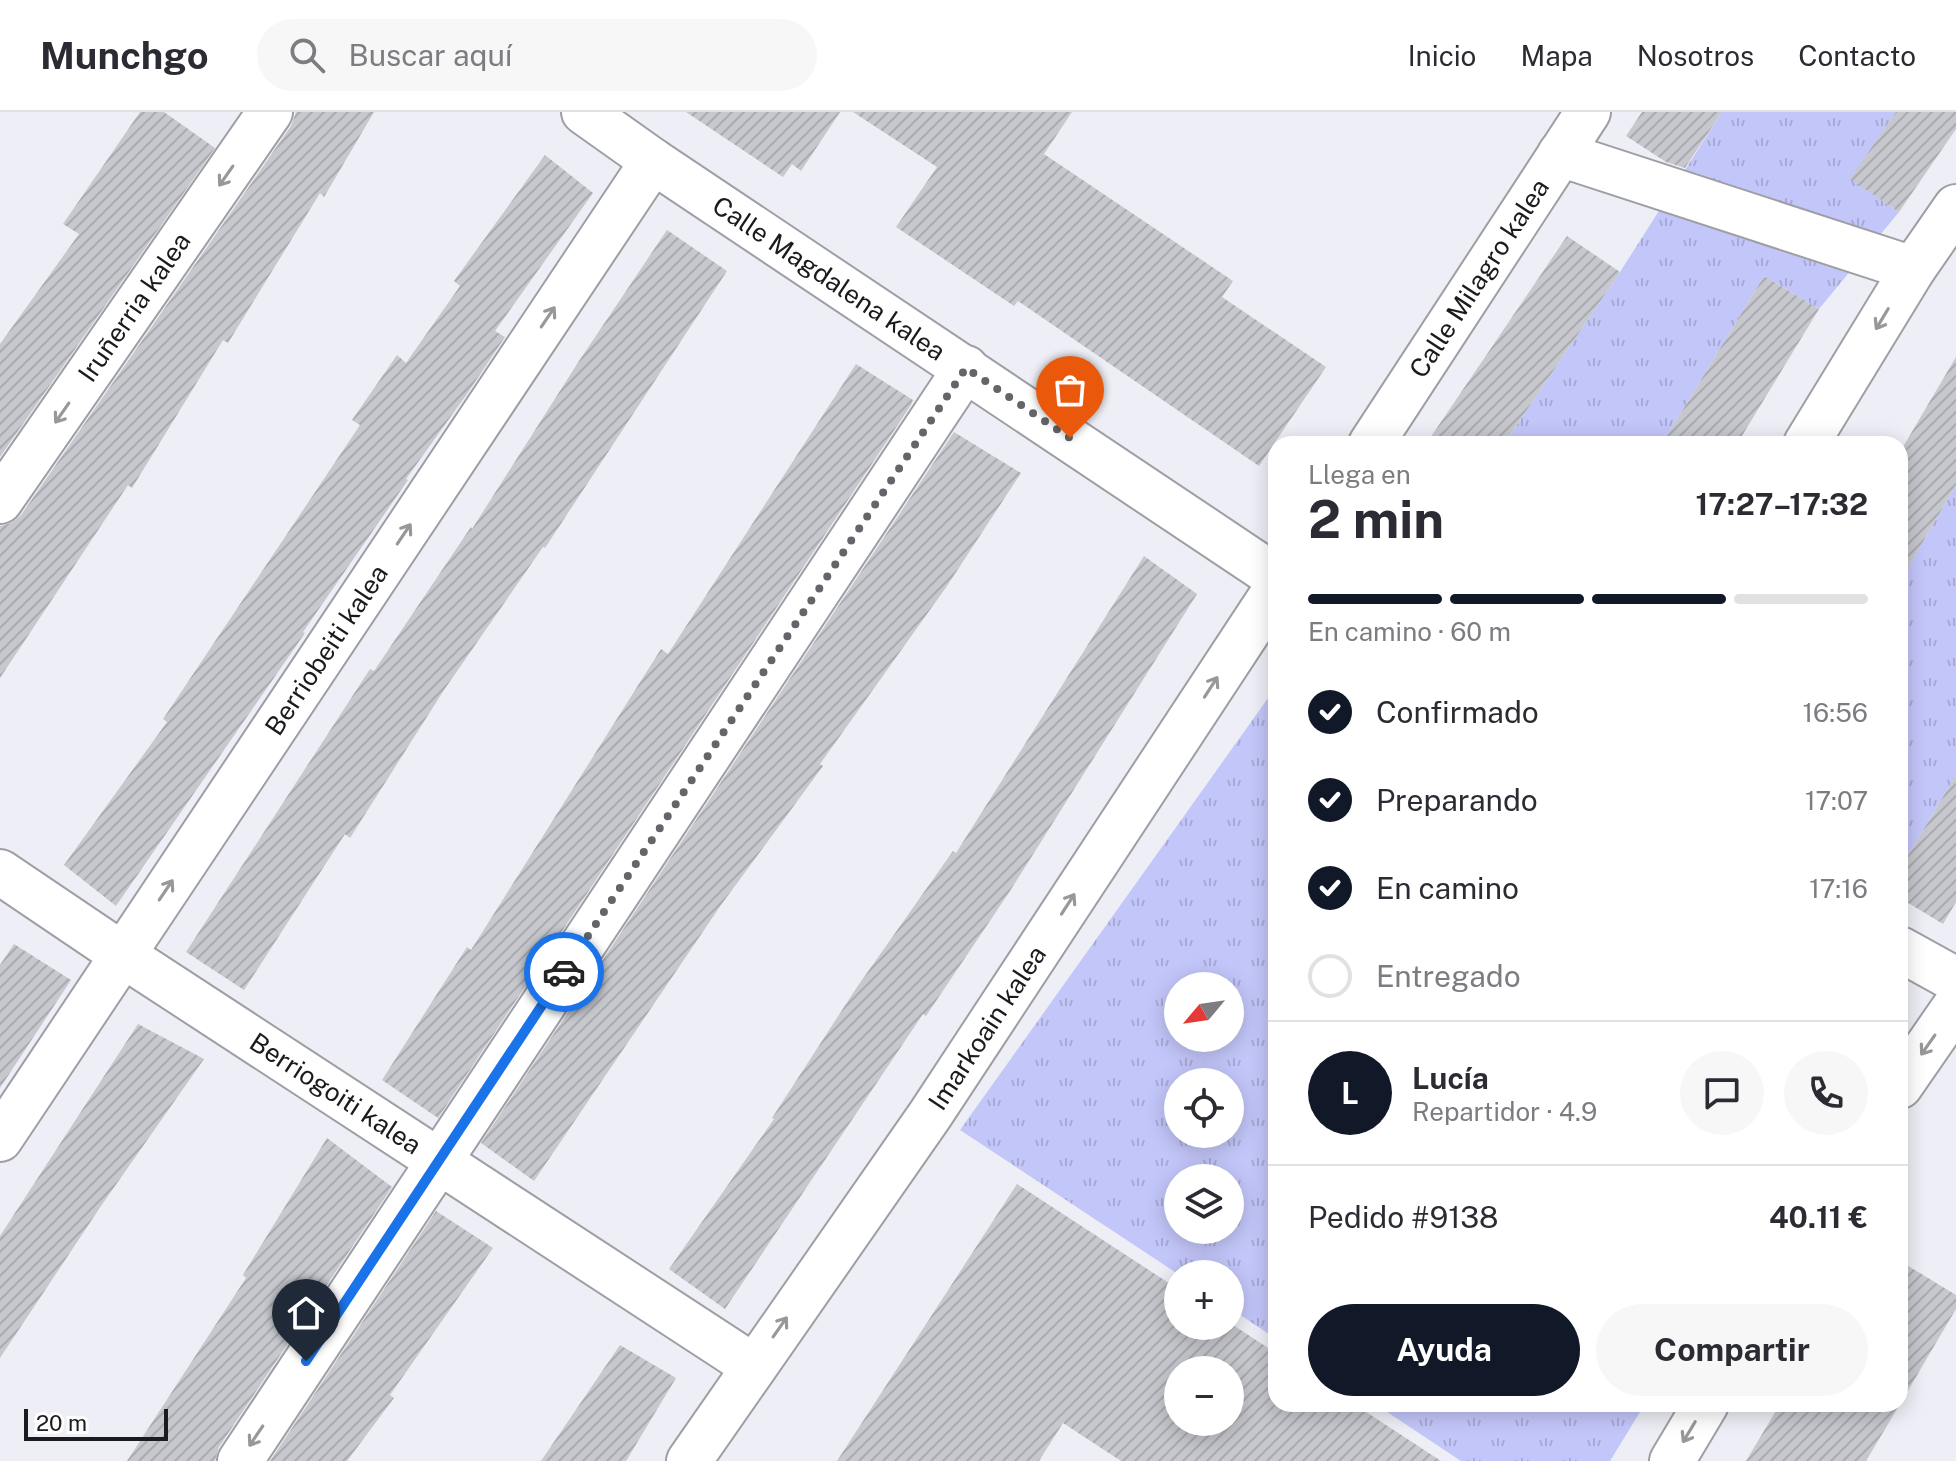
<!DOCTYPE html>
<html lang="es">
<head>
<meta charset="utf-8">
<style>
	:root { --surface:#fff; --page:#f7f7f7; --text:#2b2b33; --muted:#7c7c81; --line:#e1e1e2; --accent:#111827 }
	body { margin:0; font-family:"Public Sans",sans-serif; background:var(--page); color:var(--text); height:100vh; display:flex; flex-direction:column; font-size:30px; white-space:nowrap }
	* { box-sizing:border-box; margin:0 }
	p { font-size:26px; color:var(--muted) }
	.icon { flex:none; width:44px; height:44px; fill:none; stroke:currentColor; stroke-width:2; stroke-linecap:round; stroke-linejoin:round }
	.map { position:relative; flex:1; overflow:hidden }
	.details { position:absolute; left:1268px; top:324px; width:640px; height:976px; display:flex; flex-direction:column; background:var(--surface); border-radius:24px; box-shadow:0 4px 20px #0003 }
	.details>* { flex:none }
	.needle { width:52px; rotate:241deg }
	.tools { position:absolute; left:1164px; top:860px; display:grid; gap:16px }
	.tools a { display:grid; place-items:center; width:80px; height:80px; border-radius:50%; background:var(--surface); box-shadow:0 4px 20px #0003; font-size:40px }
	.scale { position:absolute; left:24px; bottom:20px; width:144px; box-sizing:border-box; padding-left:8px; border:4px solid #1a1b1d; border-top:0; font-size:22px; line-height:28px; white-space:nowrap; color:#1a1b1d; -webkit-text-stroke:6px #fdfdfe; paint-order:stroke }
	.pin { position:absolute; display:grid; place-items:center; width:68px; height:68px; color:#fff; margin:-82px -34px; border-radius:50% 50% 50% 0; rotate:-45deg; box-shadow:0 0 8px #0007 }
	.pin .icon { rotate:45deg }
	.courier { position:absolute; display:grid; place-items:center; width:80px; height:80px; margin:-40px; border:6px solid #1a73e8; border-radius:50%; background:#fff; color:#222; box-shadow:0 2px 10px #0007 }
	.head em { font-style:normal; font-weight:700 }
	.head div { display:flex; flex-direction:column-reverse }
	.head { display:flex; align-items:center; justify-content:space-between; height:136px; padding:0 40px }
	h1 { font-size:52px; font-weight:700; line-height:60px }
	.bar { display:grid; grid-template-columns:repeat(4,1fr); gap:12px 8px; align-content:center; height:96px; padding:0 40px }
	.bar i { height:10px; border-radius:6px; background:var(--line) }
	.bar .active { background:var(--accent) }
	.bar p { grid-column:span 4 }
	.line { display:flex; align-items:center; gap:20px; padding:0 40px; border-top:2px solid var(--line) }
	.line div { flex:1 }
	.round { display:grid; place-items:center; flex:none; width:84px; height:84px; border-radius:42px; background:var(--page) }
	ol { padding:0 40px; list-style:none }
	li { display:flex; align-items:center; gap:24px; height:88px }
	li p { margin-inline-start:auto }
	li .icon { padding:8px; border-radius:50%; background:var(--accent); color:#fff; stroke-width:4 }
	li:last-child { color:var(--muted) }
	li i { width:44px; height:44px; border:4px solid var(--line); border-radius:50% }
	.button { display:flex; gap:16px; margin-top:auto; padding:16px 40px }
	.button a { flex:1; height:92px; border-radius:48px; background:var(--accent); color:#fff; font-size:32px; font-weight:700; line-height:92px; text-align:center }
	.button a+a { background:var(--page); color:var(--text) }
	header { display:flex; align-items:center; gap:48px; box-sizing:border-box; height:112px; padding:0 40px; background:var(--surface); border-bottom:2px solid var(--line) }
	header strong { font-size:38px }
	nav { display:flex; gap:44px; margin-inline-start:auto; font-size:28px }
	.search { width:560px; height:72px; background:var(--page); display:flex; align-items:center; gap:20px; box-sizing:border-box; padding:0 28px; border-radius:44px; color:var(--muted); font-size:30px }
	.map>svg:first-child { display:block }
	.park { fill:url(#park-tufts); fill-rule:evenodd }
	.building { fill:url(#building-hatch); fill-rule:evenodd }
	.lines { fill:none; stroke-linecap:round; stroke-linejoin:round }
	.minor-casing { stroke:#9e9fa5; stroke-width:48 }
	.major-casing { stroke:#9e9fa5; stroke-width:48 }
	.minor { stroke:#fff; stroke-width:44 }
	.major { stroke:#fff; stroke-width:44 }
	.oneway { stroke:#989899 }
	.done { stroke:#646569; stroke-width:8; stroke-dasharray:0 14.4 }
	.route { stroke:#1a73e8; stroke-width:10 }
	.labels { text-anchor:middle; stroke-width:7; stroke-linejoin:round; paint-order:stroke }
	.street-label { font-size:26px; fill:#1a1b1d; stroke:#fdfdfe }
</style>
</head>
<body>
<header>
<strong>Munchgo</strong>
<div class="search"><svg class="icon" aria-label="search" viewBox="0 0 24 24"><circle cx="10" cy="10" r="6"/><path d="M15 15l6 6"/></svg>Buscar aquí</div>
<nav><a>Inicio</a><a>Mapa</a><a>Nosotros</a><a>Contacto</a></nav>
</header>
<div class="map">
<svg width="1956" height="1349" viewBox="0 0 1956 1349">
	<defs>
		<pattern id="park-tufts" width="24" height="20" patternUnits="userSpaceOnUse" patternTransform="scale(2)"><rect width="24" height="20" fill="#c3c6f9"/><path d="M3 7l-1-3M5 7V3M7 7l1-3M15 17l-1-3M17 17v-4M19 17l1-3" fill="none" stroke="#a7aad5"/></pattern>
		<pattern id="building-hatch" width="6" height="6" patternUnits="userSpaceOnUse" patternTransform="scale(2)"><rect width="6" height="6" fill="#c7c8ce"/><path d="M-1 1l2-2M0 6l6-6M5 7l2-2" fill="none" stroke="#aaabb0"/></pattern>
	</defs>
	<rect width="100%" height="100%" fill="#eeeff6"/>
	<g class="park">
		<path d="M1722,0H1896L1851,67L1899,100L1819,197L1764,164L1662,332H1504L1620,160Z"/>
		<path d="M1956,373V663L1900,757V469Z"/>
		<path d="M1276,575V1227L1230,1196V1162H1178L960,1018ZM1178,874H1230V926H1178ZM1178,970H1230V1022H1178ZM1178,1066H1230V1118H1178Z"/>
		<path d="M1375,1292H1645L1610,1349H1461Z"/>
	</g>
	<g class="building">
		<path d="M140,0H164L215,36L0,345V232L79,122L63,112Z"/>
		<path d="M296,0H374L324,85L320,81L228,231L223,228L132,376L128,373L0,566V414L11,411L21,403L291,14Z"/>
		<path d="M686,0H840L801,59L792,52L783,65Z"/>
		<path d="M853,0H1072L1044,42L1233,169L1222,185L1326,255L1259,354L1018,189L1014,194L896,115L937,55Z"/>
		<path d="M1642,0H1722L1685,56L1666,50L1626,24Z"/>
		<path d="M1896,0H1956V17L1899,100L1850,67Z"/>
		<path d="M545,43L593,81L495,219L505,225L467,282L406,367L408,368L303,520L305,521L116,794L64,753L167,610L163,607L360,313L352,308L397,243L406,251L460,174L454,169Z"/>
		<path d="M667,118L727,159L545,436L543,435L444,578L350,726L345,722L244,878L186,840L370,557L374,559L471,415L472,417L579,249Z"/>
		<path d="M1567,124L1620,160L1504,332H1426Z"/>
		<path d="M1764,164L1819,197L1737,332H1662Z"/>
		<path d="M1956,245V373L1900,469V340Z"/>
		<path d="M856,252L913,288L911,293L438,1006L382,968L467,835L471,838L661,537L668,542Z"/>
		<path d="M954,320L1021,361L947,474L820,652L823,654L721,793L534,1069L481,1031Z"/>
		<path d="M1144,444L1197,482L1010,779L926,904L923,902L725,1197L669,1157L774,1007L772,1006L857,875L953,739L956,741Z"/>
		<path d="M1956,663V790L1943,812L1900,786V757Z"/>
		<path d="M14,832L71,868L0,976V853Z"/>
		<path d="M138,912L204,947L101,1094L0,1246V1124Z"/>
		<path d="M327,1026L392,1075L219,1335L215,1349H127L246,1166L243,1163Z"/>
		<path d="M1017,1072L1178,1177V1214H1230V1211L1276,1241V1292H1354L1441,1349H1121L1063,1311L1039,1349H837ZM1178,1258H1230V1310H1178Z"/>
		<path d="M436,1099L493,1136L390,1283L394,1286L347,1349H270Z"/>
		<path d="M1900,1149L1956,1183V1197L1900,1292Z"/>
		<path d="M620,1233L676,1266L626,1349H541Z"/>
		<path d="M1780,1292H1900L1866,1349H1746Z"/>
	</g>
	<g class="lines">
		<defs>
			<g id="minor">
				<path d="M1560,42L1913,157"/>
				<path id="s1" d="M1371,332L1588,0"/>
				<path d="M1806,332L1913,157L1956,95"/>
				<path id="s2" d="M0,389L270,0"/>
				<path id="s3" d="M0,760L123,843L753,1254"/>
				<path d="M1900,974L1956,893"/>
				<path id="s4" d="M0,1027L653,49"/>
				<path d="M240,1349L966,256"/>
				<path id="s5" d="M689,1349L930,1003L1276,477"/>
				<path d="M1672,1349L1706,1292"/>
			</g>
			<g id="major">
				<path id="s6" d="M584,0L653,49L1276,465"/>
				<path d="M1900,837L1956,868"/>
			</g>
		</defs>
		<use href="#minor" class="minor-casing"/>
		<use href="#major" class="major-casing"/>
		<use href="#minor" class="minor"/>
		<use href="#major" class="major"/>
	</g>
	<defs><path id="oneway-shaft" d="M-6 0H5M1.5-3L5.5 0L1.5 3" fill="none" stroke-width="1.6" stroke-linecap="round" stroke-linejoin="round" transform="scale(2)"/></defs>
	<g class="oneway">
		<use href="#oneway-shaft" transform="translate(226 64) rotate(125)"/>
		<use href="#oneway-shaft" transform="translate(548 205) rotate(-56)"/>
		<use href="#oneway-shaft" transform="translate(1882 207) rotate(121)"/>
		<use href="#oneway-shaft" transform="translate(62 301) rotate(125)"/>
		<use href="#oneway-shaft" transform="translate(404 422) rotate(-56)"/>
		<use href="#oneway-shaft" transform="translate(1211 575) rotate(-57)"/>
		<use href="#oneway-shaft" transform="translate(166 778) rotate(-56)"/>
		<use href="#oneway-shaft" transform="translate(1068 792) rotate(-57)"/>
		<use href="#oneway-shaft" transform="translate(1928 933) rotate(125)"/>
		<use href="#oneway-shaft" transform="translate(780 1215) rotate(-55)"/>
		<use href="#oneway-shaft" transform="translate(1689 1320) rotate(121)"/>
		<use href="#oneway-shaft" transform="translate(256 1324) rotate(124)"/>
	</g>
	<g class="lines">
		<path class="done" d="M564,860L966,256L1070,326"/>
		<path class="route" d="M306,1249L564,860"/>
	</g>
	<g class="labels">
		<g class="street-label">
			<text dy="9" stroke="none"><textPath href="#s6" startOffset="296">Calle Magdalena kalea</textPath></text>
			<text dy="9" stroke="none"><textPath href="#s1" startOffset="198">Calle Milagro kalea</textPath></text>
			<text dy="9" stroke="none"><textPath href="#s2" startOffset="236">Iruñerria kalea</textPath></text>
			<text dy="9" stroke="none"><textPath href="#s4" startOffset="588">Berriobeiti kalea</textPath></text>
			<text dy="9" stroke="none"><textPath href="#s5" startOffset="526">Imarkoain kalea</textPath></text>
			<text dy="9" stroke="none"><textPath href="#s3" startOffset="402">Berriogoiti kalea</textPath></text>
		</g>
	</g>
</svg>
<div class="tools">
<a><svg class="needle" viewBox="-14 -14 28 28"><path d="M0-13l5 13h-10z" fill="#e53935"/><path d="M0 13l5-13h-10z" fill="#7c7c81"/></svg></a>
<a><svg class="icon" aria-label="locate" viewBox="0 0 24 24"><circle cx="12" cy="12" r="6"/><path d="M12 2v4M12 18v4M2 12h4M18 12h4"/></svg></a>
<a><svg class="icon" aria-label="layers" viewBox="0 0 24 24"><path d="M12 4l9 5-9 5-9-5zM3 14l9 5 9-5"/></svg></a>
<a>+</a>
<a>−</a>
</div>
<div class="scale">20 m</div>
<div class="pin" style="left:1070px;top:326px;background:#ea580c"><svg class="icon" aria-label="bag" viewBox="0 0 24 24"><path d="M5 8h14l-1 12H6zM9 8a3 3 0 0 1 6 0"/></svg></div>
<div class="pin" style="left:306px;top:1249px;background:#1f2937"><svg class="icon" aria-label="home" viewBox="0 0 24 24"><path d="M3 11l9-7 9 7M6 9v11h12V9"/></svg></div>
<div class="courier" style="left:564px;top:860px"><svg class="icon" aria-label="car" viewBox="0 0 24 24"><path d="M5 17H2v-5l4-1 3-4h7l3 4 3 1v5h-3M9 17h6M6 11h13"/><circle cx="7" cy="17" r="2"/><circle cx="17" cy="17" r="2"/></svg></div>
<section class="details">
<div class="head"><div><h1>2 min</h1><p>Llega en</p></div><em>17:27–17:32</em></div>
<div class="bar"><i class="active"></i><i class="active"></i><i class="active"></i><i></i><p>En camino · 60 m</p></div>
<ol>
<li><svg class="icon" aria-label="check" viewBox="0 0 24 24"><path d="M5 12l5 5 9-10"/></svg>Confirmado<p>16:56</p></li>
<li><svg class="icon" aria-label="check" viewBox="0 0 24 24"><path d="M5 12l5 5 9-10"/></svg>Preparando<p>17:07</p></li>
<li><svg class="icon" aria-label="check" viewBox="0 0 24 24"><path d="M5 12l5 5 9-10"/></svg>En camino<p>17:16</p></li>
<li><i></i>Entregado</li>
</ol>
<div class="line" style="height:144px"><b class="round" style="background:var(--accent);color:#fff">L</b><div><b>Lucía</b><p>Repartidor · 4.9</p></div><a class="round"><svg class="icon" aria-label="chat" viewBox="0 0 24 24"><path d="M4 5h16v11H9l-5 4z"/></svg></a><a class="round"><svg class="icon" aria-label="phone" viewBox="0 0 24 24"><path d="M5 4h4l2 5-3 2q2 4 5 5l2-3 5 2v4C11 20 4 13 5 4z"/></svg></a></div>
<div class="line" style="height:104px"><div>Pedido #9138</div><b>40.11 €</b></div>
<div class="button"><a>Ayuda</a><a>Compartir</a></div>
</section>
</div>
</body>
</html>
